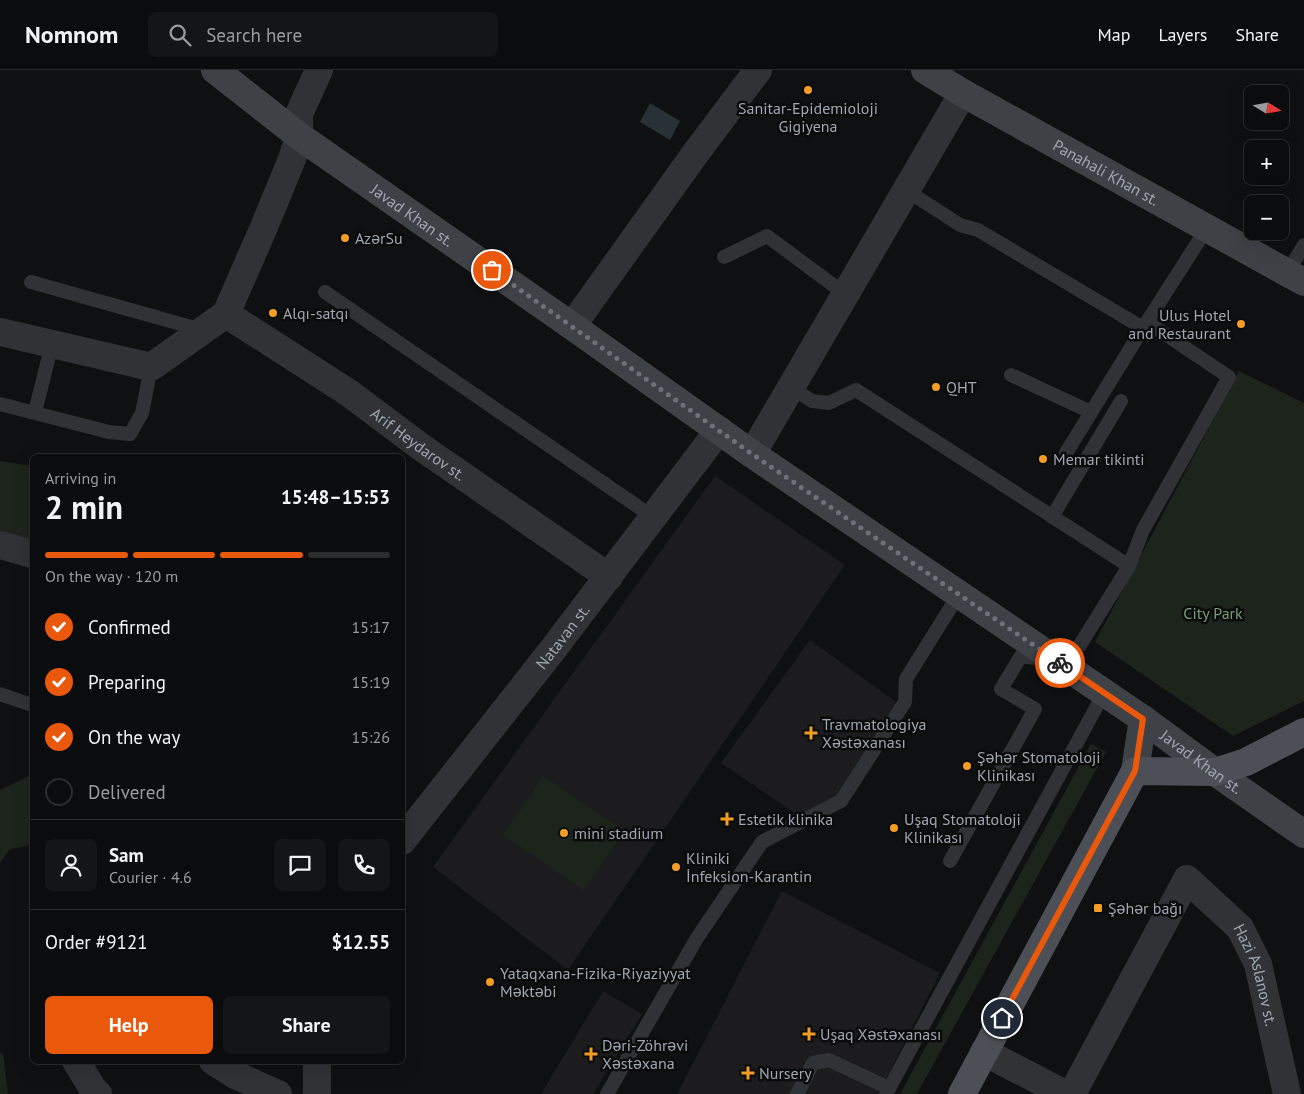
<!DOCTYPE html>
<html lang="en">
<head>
<meta charset="utf-8">
<style>
	:root { --surface:#0b0c0d; --page:#141516; --text:#f1f3f6; --muted:#9a9b9d; --line:#2b2c2e; --accent:#ea580c }
	body { margin:0; font-family:"PT Sans",sans-serif; background:var(--page); color:var(--text); height:100vh; display:flex; flex-direction:column; font-size:19px; white-space:nowrap }
	* { box-sizing:border-box; margin:0 }
	p { font-size:16px; color:var(--muted) }
	.icon { flex:none; width:28px; height:28px; fill:none; stroke:currentColor; stroke-width:2; stroke-linecap:round; stroke-linejoin:round }
	.map { position:relative; flex:1; overflow:hidden }
	.drawer { position:absolute; left:30px; top:384px; width:375px; height:610px; display:flex; flex-direction:column; background:var(--surface); border-radius:8px; box-shadow:0 5px 20px #0002,0 0 0 1px var(--line) }
	.drawer>* { flex:none }
	.needle { width:32px; rotate:101deg }
	.tools { position:absolute; left:1244px; top:15px; display:grid; gap:10px }
	.tools a { display:grid; place-items:center; width:45px; height:45px; border-radius:8px; background:var(--surface); box-shadow:0 5px 20px #0002,0 0 0 1px var(--line); font-size:25px }
	.pin { position:absolute; display:grid; place-items:center; width:42px; height:42px; color:#fff; margin:-21px; border:2px solid #fff; border-radius:50%; box-shadow:0 1px 5px #0007 }
	.courier { position:absolute; display:grid; place-items:center; width:50px; height:50px; margin:-25px; border:4px solid #ea580c; border-radius:50%; background:#fff; color:#222; box-shadow:0 1px 6px #0007 }
	.head em { font-style:normal; font-weight:600 }
	.head div { display:flex; flex-direction:column-reverse }
	.head { display:flex; align-items:center; justify-content:space-between; height:85px; padding:0 15px }
	h1 { font-size:32px; font-weight:600; line-height:38px }
	.bar { display:grid; grid-template-columns:repeat(4,1fr); gap:8px 5px; align-content:center; height:60px; padding:0 15px }
	.bar i { height:6px; border-radius:4px; background:var(--line) }
	.bar .active { background:var(--accent) }
	.bar p { grid-column:span 4 }
	.line { display:flex; align-items:center; gap:12px; padding:0 15px; border-top:1px solid var(--line) }
	.line div { flex:1 }
	.round { display:grid; place-items:center; flex:none; width:52px; height:52px; border-radius:8px; background:var(--page) }
	ol { padding:0 15px; list-style:none }
	li { display:flex; align-items:center; gap:15px; height:55px }
	li p { margin-inline-start:auto }
	li .icon { padding:5px; border-radius:50%; background:var(--accent); color:#fff; stroke-width:4 }
	li:last-child { color:var(--muted) }
	li i { width:28px; height:28px; border:2px solid var(--line); border-radius:50% }
	.action { display:flex; gap:10px; margin-top:auto; padding:10px 15px }
	.action a { flex:1; height:58px; border-radius:8px; background:var(--accent); color:#fff; font-size:20px; font-weight:600; line-height:58px; text-align:center }
	.action a+a { background:var(--page); color:var(--text) }
	header { display:flex; align-items:center; gap:30px; box-sizing:border-box; height:70px; padding:0 25px; background:var(--surface); border-bottom:1px solid var(--line) }
	header strong { font-size:24px }
	nav { display:flex; gap:28px; margin-inline-start:auto; font-size:18px }
	.search { width:350px; height:45px; background:var(--page); display:flex; align-items:center; gap:12px; box-sizing:border-box; padding:0 18px; border-radius:8px; color:var(--muted); font-size:19px }
	.map>svg:first-child { display:block }
	.built { fill:#1c1c1e }
	.green { fill:#1c241c }
	.water { fill:#283136 }
	.lines { fill:none; stroke-linecap:round; stroke-linejoin:round }
	.lane { stroke:#303236; stroke-width:14 }
	.street { stroke:#303236; stroke-width:28 }
	.secondary { stroke:#3e4146; stroke-width:28 }
	.primary { stroke:#4c4f55; stroke-width:28 }
	.done { stroke:#6d727a; stroke-width:5; stroke-dasharray:0 9 }
	.route { stroke:#ea580c; stroke-width:6 }
	.poi-dot { fill:#f49d25; stroke:#0b0b0c; stroke-width:2 }
	.labels { text-anchor:middle; stroke-width:5; stroke-linejoin:round; paint-order:stroke }
	.poi-label { font-size:16px; fill:#a0a7b2; stroke:#0b0b0c; text-anchor:start }
	.street-label { font-size:16px; fill:#a0a7b2; stroke:#0b0b0c }
	.park-label { font-size:16px; fill:#779e77; stroke:#0b0b0c }
</style>
</head>
<body>
<header>
<strong>Nomnom</strong>
<div class="search"><svg class="icon" aria-label="search" viewBox="0 0 24 24"><circle cx="10" cy="10" r="6"/><path d="M15 15l6 6"/></svg>Search here</div>
<nav><a>Map</a><a>Layers</a><a>Share</a></nav>
</header>
<div class="map">
<svg width="1304" height="1024" viewBox="0 0 1304 1024">
	<rect width="100%" height="100%" fill="#0f1011"/>
	<g class="built">
		<path d="M715,406L845,495L568,900L433,797Z"/>
		<path d="M810,570L899,634L835,727L799,746L721,693Z"/>
		<path d="M782,821L940,903L878,1024H677Z"/>
		<path d="M603,921L642,944L593,1024H541Z"/>
	</g>
	<g class="green">
		<path d="M1239,301L1304,333V631L1233,666L1095,572Z"/>
		<path d="M0,391L32,396V471L0,463Z"/>
		<path d="M1091,674L1106,682L917,1024H900Z"/>
		<path d="M31,705L32,711V773L23,777L10,779L0,793V720Z"/>
		<path d="M543,706L624,761L584,820L503,765Z"/>
		<path d="M2,983H3L8,1024H0V984Z"/>
	</g>
	<path class="water" d="M650,33L680,51L670,70L640,52Z"/>
	<g class="lines">
		<g class="lane">
			<path d="M906,120L960,155L978,160L1143,258L1207,158"/>
			<path d="M724,187L767,166L845,224"/>
			<path d="M1287,203L1304,175"/>
			<path d="M31,212L202,260"/>
			<path d="M325,222L653,447"/>
			<path d="M1011,305L1091,342"/>
			<path d="M791,317L812,331L829,333L856,320L1129,496L1080,575L1057,591L1021,586L1001,619L1035,639L950,791"/>
			<path d="M0,334L109,362L130,364L142,343L151,297"/>
			<path d="M35,342L52,274"/>
			<path d="M1066,383L1143,258"/>
			<path d="M1052,447L1121,331"/>
			<path d="M1129,496L1143,460L1229,307L1147,252"/>
			<path d="M0,624L32,635"/>
			<path d="M607,1024L697,868L762,772L841,731L905,632L906,609L959,524"/>
			<path d="M797,1024L813,993L829,990L889,1018"/>
			<path d="M886,1024L1104,623"/>
		</g>
		<g class="street">
			<path d="M226,244L264,157L292,89L299,66V44L319,0"/>
			<path d="M572,256L695,84L758,0"/>
			<path id="s1" d="M0,262L151,297L226,244L349,323L421,377L609,507"/>
			<path d="M752,384L963,23"/>
			<path d="M0,475L32,484"/>
			<path id="s2" d="M402,771L554,578L719,360"/>
			<path d="M984,982L1065,1024"/>
			<path d="M76,991L93,1019L98,1024"/>
			<path d="M213,991L235,1005L278,1024"/>
			<path d="M317,1024V991"/>
			<path id="s3" d="M1072,1024L1187,809L1240,858L1258,894L1287,1024"/>
		</g>
		<g class="secondary">
			<path id="s4" d="M215,0L299,66L572,256L752,384L1143,649L1215,702L1304,764"/>
			<path id="s5" d="M925,0L963,23L1304,212"/>
			<path d="M1135,701L1143,649"/>
		</g>
		<path class="primary" d="M962,1024L1135,701L1215,702L1246,692L1304,662"/>
	</g>
	<g class="lines">
		<path class="done" d="M492,200L752,384L1060,593"/>
		<path class="route" d="M1002,948L1135,701L1143,649L1060,593"/>
	</g>
	<g class="poi-dot">
		<circle cx="808" cy="20" r="5"/>
		<circle cx="345" cy="168" r="5"/>
		<circle cx="273" cy="243" r="5"/>
		<circle cx="1241" cy="254" r="5"/>
		<circle cx="936" cy="317" r="5"/>
		<circle cx="1043" cy="389" r="5"/>
		<path d="M808.5 655.5h5v5h5v5h-5v5h-5v-5h-5v-5h5z"/>
		<circle cx="967" cy="696" r="5"/>
		<path d="M724.5 741.5h5v5h5v5h-5v5h-5v-5h-5v-5h5z"/>
		<circle cx="894" cy="758" r="5"/>
		<circle cx="564" cy="763" r="5"/>
		<circle cx="676" cy="797" r="5"/>
		<rect x="1093" y="833" width="10" height="10" rx="2.5"/>
		<circle cx="490" cy="912" r="5"/>
		<path d="M806.5 956.5h5v5h5v5h-5v5h-5v-5h-5v-5h5z"/>
		<path d="M588.5 976.5h5v5h5v5h-5v5h-5v-5h-5v-5h5z"/>
		<path d="M745.5 995.5h5v5h5v5h-5v5h-5v-5h-5v-5h5z"/>
	</g>
	<g class="labels">
		<g class="poi-label">
			<text x="808" y="44" text-anchor="middle">Sanitar-Epidemioloji<tspan x="808" dy="18">Gigiyena</tspan></text>
			<text x="355" y="174">AzərSu</text>
			<text x="283" y="249">Alqı-satqı</text>
			<text x="1231" y="251" text-anchor="end">Ulus Hotel<tspan x="1231" dy="18">and Restaurant</tspan></text>
			<text x="946" y="323">QHT</text>
			<text x="1053" y="395">Memar tikinti</text>
			<text x="822" y="660">Travmatologiya<tspan x="822" dy="18">Xəstəxanası</tspan></text>
			<text x="977" y="693">Şəhər Stomatoloji<tspan x="977" dy="18">Klinikası</tspan></text>
			<text x="738" y="755">Estetik klinika</text>
			<text x="904" y="755">Uşaq Stomatoloji<tspan x="904" dy="18">Klinikası</tspan></text>
			<text x="574" y="769">mini stadium</text>
			<text x="686" y="794">Kliniki<tspan x="686" dy="18">İnfeksion-Karantin</tspan></text>
			<text x="1108" y="844">Şəhər bağı</text>
			<text x="500" y="909">Yataqxana-Fizika-Riyaziyyat<tspan x="500" dy="18">Məktəbi</tspan></text>
			<text x="820" y="970">Uşaq Xəstəxanası</text>
			<text x="602" y="981">Dəri-Zöhrəvi<tspan x="602" dy="18">Xəstəxana</tspan></text>
			<text x="759" y="1009">Nursery</text>
		</g>
		<g class="street-label">
			<text dy="6" stroke="none"><textPath href="#s5" startOffset="208">Panahali Khan st.</textPath></text>
			<text dy="6" stroke="none"><textPath href="#s4" startOffset="245">Javad Khan st.</textPath></text>
			<text dy="6" stroke="none"><textPath href="#s1" startOffset="479">Arif Heydarov st.</textPath></text>
			<text dy="6" stroke="none"><textPath href="#s2" startOffset="260">Natavan st.</textPath></text>
			<text dy="6" stroke="none"><textPath href="#s4" startOffset="1205">Javad Khan st.</textPath></text>
			<text dy="6" stroke="none"><textPath href="#s3" startOffset="366">Hazi Aslanov st.</textPath></text>
		</g>
		<g class="park-label">
			<text x="1213" y="549">City Park</text>
		</g>
	</g>
</svg>
<div class="tools">
<a><svg class="needle" viewBox="-14 -14 28 28"><path d="M0-13l5 13h-10z" fill="#e53935"/><path d="M0 13l5-13h-10z" fill="#9a9b9d"/></svg></a>
<a>+</a>
<a>−</a>
</div>
<div class="pin" style="left:492px;top:200px;background:#ea580c"><svg class="icon" aria-label="bag" viewBox="0 0 24 24"><path d="M5 8h14l-1 12H6zM9 8a3 3 0 0 1 6 0"/></svg></div>
<div class="pin" style="left:1002px;top:948px;background:#1f2937"><svg class="icon" aria-label="home" viewBox="0 0 24 24"><path d="M3 11l9-7 9 7M6 9v11h12V9"/></svg></div>
<div class="courier" style="left:1060px;top:593px"><svg class="icon" aria-label="bike" viewBox="0 0 24 24"><circle cx="6" cy="16" r="4"/><circle cx="18" cy="16" r="4"/><path d="M6 16l4-8h5l3 8M10 8l3 8H6M13 5h3"/></svg></div>
<section class="drawer">
<div class="head"><div><h1>2 min</h1><p>Arriving in</p></div><em>15:48–15:53</em></div>
<div class="bar"><i class="active"></i><i class="active"></i><i class="active"></i><i></i><p>On the way · 120 m</p></div>
<ol>
<li><svg class="icon" aria-label="check" viewBox="0 0 24 24"><path d="M5 12l5 5 9-10"/></svg>Confirmed<p>15:17</p></li>
<li><svg class="icon" aria-label="check" viewBox="0 0 24 24"><path d="M5 12l5 5 9-10"/></svg>Preparing<p>15:19</p></li>
<li><svg class="icon" aria-label="check" viewBox="0 0 24 24"><path d="M5 12l5 5 9-10"/></svg>On the way<p>15:26</p></li>
<li><i></i>Delivered</li>
</ol>
<div class="line" style="height:90px"><a class="round"><svg class="icon" aria-label="person" viewBox="0 0 24 24"><circle cx="12" cy="8" r="4"/><path d="M4 21q1-7 8-7t8 7"/></svg></a><div><b>Sam</b><p>Courier · 4.6</p></div><a class="round"><svg class="icon" aria-label="chat" viewBox="0 0 24 24"><path d="M4 5h16v11H9l-5 4z"/></svg></a><a class="round"><svg class="icon" aria-label="phone" viewBox="0 0 24 24"><path d="M5 4h4l2 5-3 2q2 4 5 5l2-3 5 2v4C11 20 4 13 5 4z"/></svg></a></div>
<div class="line" style="height:65px"><div>Order #9121</div><b>$12.55</b></div>
<div class="action"><a>Help</a><a>Share</a></div>
</section>
</div>
</body>
</html>
